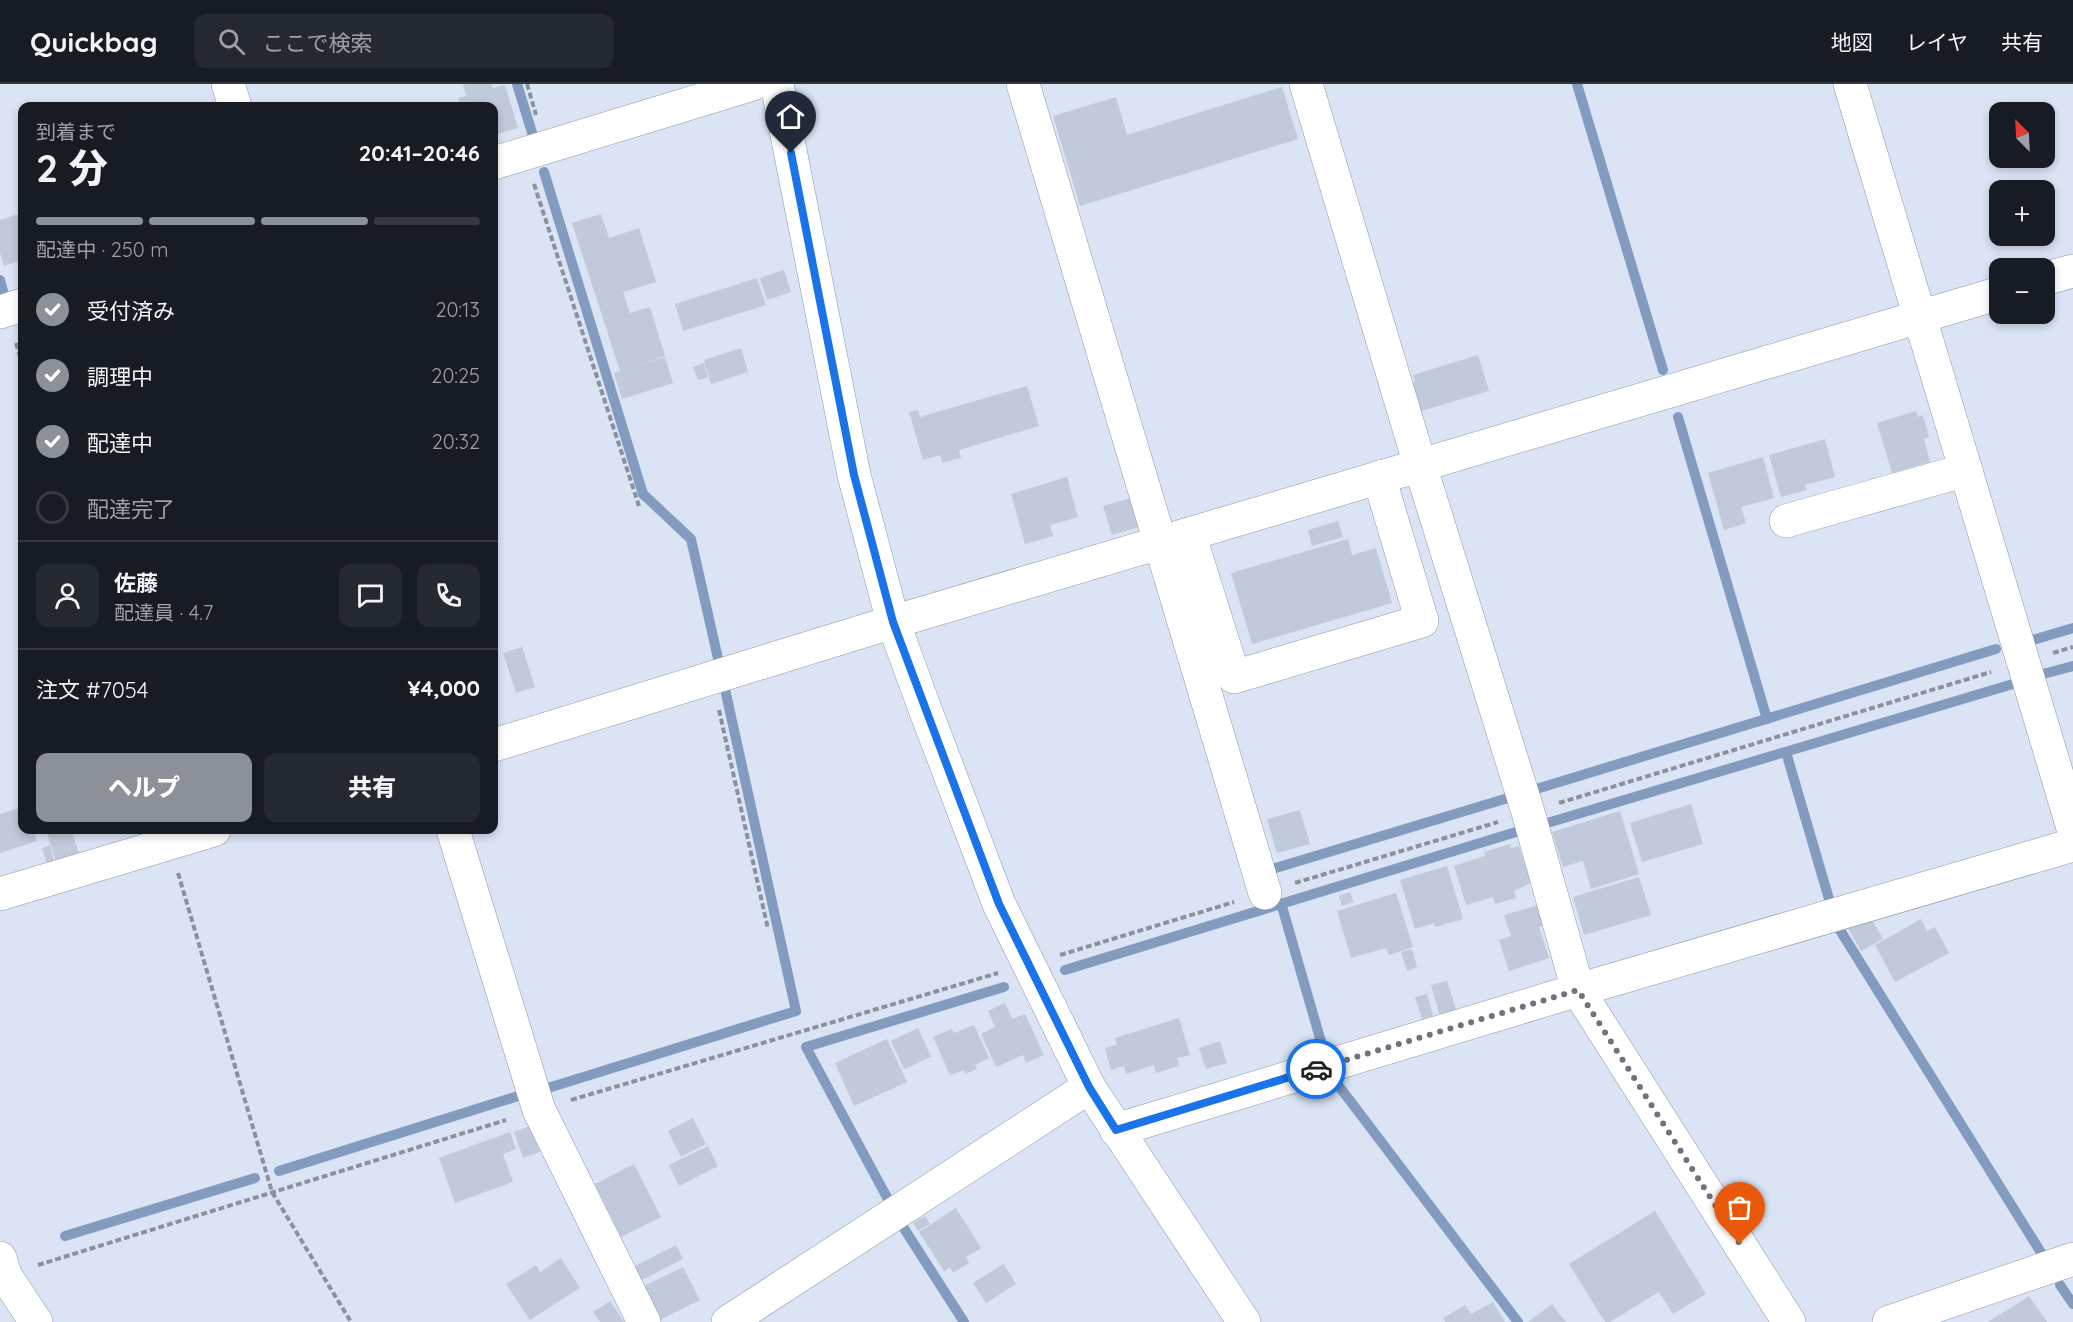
<!DOCTYPE html>
<html lang="ja">
<head>
<meta charset="utf-8">
<style>
	:root { --surface:#171b24; --page:#242831; --text:#f1f3f6; --muted:#9ea1a6; --line:#363941; --accent:#8c9099 }
	body { margin:0; font-family:Quicksand,"Noto Sans JP",sans-serif; background:var(--page); color:var(--text); height:100vh; display:flex; flex-direction:column; font-size:22px; white-space:nowrap }
	* { box-sizing:border-box; margin:0 }
	p { font-size:20px; color:var(--muted) }
	.icon { flex:none; width:33px; height:33px; fill:none; stroke:currentColor; stroke-width:2; stroke-linecap:round; stroke-linejoin:round }
	.map { position:relative; flex:1; overflow:hidden }
	.side { position:absolute; left:18px; top:18px; width:480px; height:732px; display:flex; flex-direction:column; background:var(--surface); border-radius:12px; box-shadow:0 3px 9px #0003 }
	.side>* { flex:none }
	.needle { width:39px; rotate:336deg }
	.tools { position:absolute; left:1989px; top:18px; display:grid; gap:12px }
	.tools a { display:grid; place-items:center; width:66px; height:66px; border-radius:12px; background:var(--surface); box-shadow:0 3px 9px #0003; font-size:30px }
	.pin { position:absolute; display:grid; place-items:center; width:51px; height:51px; color:#fff; margin:-62px -26px; border-radius:50% 50% 50% 0; rotate:-45deg; box-shadow:0 0 6px #0007 }
	.pin .icon { rotate:45deg }
	.courier { position:absolute; display:grid; place-items:center; width:60px; height:60px; margin:-30px; border:4px solid #1a73e8; border-radius:50%; background:#fff; color:#222; box-shadow:0 2px 8px #0007 }
	.overview em { font-style:normal; font-weight:800 }
	.overview div { display:flex; flex-direction:column-reverse }
	.overview { display:flex; align-items:center; justify-content:space-between; height:102px; padding:0 18px }
	h1 { font-size:39px; font-weight:800; line-height:45px }
	.bar { display:grid; grid-template-columns:repeat(4,1fr); gap:9px 6px; align-content:center; height:72px; padding:0 18px }
	.bar i { height:8px; border-radius:4px; background:var(--line) }
	.bar .on { background:var(--accent) }
	.bar p { grid-column:span 4 }
	.line { display:flex; align-items:center; gap:15px; padding:0 18px; border-top:2px solid var(--line) }
	.line div { flex:1 }
	.round { display:grid; place-items:center; flex:none; width:63px; height:63px; border-radius:12px; background:var(--page) }
	ol { padding:0 18px; list-style:none }
	li { display:flex; align-items:center; gap:18px; height:66px }
	li p { margin-inline-start:auto }
	li .icon { padding:6px; border-radius:50%; background:var(--accent); color:#fff; stroke-width:4 }
	li:last-child { color:var(--muted) }
	li i { width:33px; height:33px; border:3px solid var(--line); border-radius:50% }
	.cta { display:flex; gap:12px; margin-top:auto; padding:12px 18px }
	.cta a { flex:1; height:69px; border-radius:12px; background:var(--accent); color:#fff; font-size:24px; font-weight:800; line-height:69px; text-align:center }
	.cta a+a { background:var(--page); color:var(--text) }
	header { display:flex; align-items:center; gap:36px; box-sizing:border-box; height:84px; padding:0 30px; background:var(--surface); border-bottom:2px solid var(--line) }
	header strong { font-size:28px }
	nav { display:flex; gap:33px; margin-inline-start:auto; font-size:21px }
	.search { width:420px; height:54px; background:var(--page); display:flex; align-items:center; gap:15px; box-sizing:border-box; padding:0 21px; border-radius:12px; color:var(--muted); font-size:22px }
	.map>svg:first-child { display:block }
	.lines { fill:none; stroke-linecap:round; stroke-linejoin:round }
	.stream { stroke:#849bc0; stroke-width:10 }
	.building { fill:#c0cada }
	.minor-casing { stroke:#8e97a7; stroke-width:34 }
	.major-casing { stroke:#8e97a7; stroke-width:34 }
	.path { stroke:#8b929f; stroke-width:4; stroke-dasharray:6 3; stroke-linecap:butt }
	.minor { stroke:#fff; stroke-width:33 }
	.major { stroke:#fff; stroke-width:33 }
	.done { stroke:#6d747e; stroke-width:6; stroke-dasharray:0 10.8 }
	.route { stroke:#1a73e8; stroke-width:8 }
</style>
</head>
<body>
<header>
<strong>Quickbag</strong>
<div class="search"><svg class="icon" aria-label="search" viewBox="0 0 24 24"><circle cx="10" cy="10" r="6"/><path d="M15 15l6 6"/></svg>ここで検索</div>
<nav><a>地図</a><a>レイヤ</a><a>共有</a></nav>
</header>
<div class="map">
<svg width="2073" height="1238" viewBox="0 0 2073 1238">
	<rect width="100%" height="100%" fill="#dae4f5"/>
	<g class="lines">
		<g class="stream">
			<path d="M517,0L534,55"/>
			<path d="M1577,0L1663,286"/>
			<path d="M544,88L643,410L691,455L719,579"/>
			<path d="M0,196L4,210"/>
			<path d="M1678,333L1767,635"/>
			<path d="M2033,556L2073,544"/>
			<path d="M2043,590L2073,582"/>
			<path d="M1786,668L1829,815"/>
			<path d="M1533,706L1996,565"/>
			<path d="M1544,740L2013,600"/>
			<path d="M1267,780L1269,786L1508,714"/>
			<path d="M1281,819L1324,968"/>
			<path d="M1838,843L2040,1167"/>
			<path d="M1065,886L1516,748"/>
			<path d="M1332,993L1518,1238"/>
			<path d="M548,1004L796,927L725,605"/>
			<path d="M279,1087L518,1012"/>
			<path d="M890,1119L806,963L1004,903"/>
			<path d="M903,1143L964,1238"/>
			<path d="M65,1152L255,1094"/>
			<path d="M2060,1201L2073,1220"/>
		</g>
	</g>
	<g class="building">
		<path d="M467,0H491L493,4L505,1L518,44L494,51V22H461L458,14L466,12L463,1Z"/>
		<path d="M1282,3L1298,55L1080,122L1053,32L1116,13L1127,51Z"/>
		<path d="M22,129V176L4,182L0,169V136Z"/>
		<path d="M601,130L609,154L639,144L656,198L623,208L630,229L650,223L665,272L634,283L665,273L673,299L622,315L614,289L620,287L572,139Z"/>
		<path d="M784,186L791,208L767,216L760,194Z"/>
		<path d="M757,194L766,221L683,247L675,220Z"/>
		<path d="M741,264L748,288L711,300L704,276Z"/>
		<path d="M1478,271L1489,307L1418,328L1410,300L1415,298L1413,291Z"/>
		<path d="M704,279L708,293L698,296L693,283Z"/>
		<path d="M1027,302L1039,342L959,366L961,374L942,379L940,371L923,376L909,328L918,326L920,333Z"/>
		<path d="M1916,327L1918,333L1923,331L1929,353L1924,355L1930,378L1892,389L1877,339Z"/>
		<path d="M1825,355L1835,393L1805,401L1807,406L1781,413L1769,371Z"/>
		<path d="M1763,373L1774,414L1741,423L1746,439L1724,446L1708,389Z"/>
		<path d="M1067,393L1078,433L1050,441L1053,452L1025,460L1011,410Z"/>
		<path d="M1134,413L1143,442L1112,451L1103,422Z"/>
		<path d="M1338,437L1343,453L1312,462L1308,446Z"/>
		<path d="M1348,455L1352,471L1376,464L1392,519L1252,560L1231,489Z"/>
		<path d="M522,563L535,603L516,609L503,569Z"/>
		<path d="M1691,720L1703,760L1642,778L1630,739Z"/>
		<path d="M22,723V746H39L34,748L37,757L0,769V730Z"/>
		<path d="M1300,726L1310,760L1277,769L1267,735Z"/>
		<path d="M1620,727L1639,790L1591,805L1583,777L1563,783L1552,748Z"/>
		<path d="M46,746H71L80,773L57,781Z"/>
		<path d="M1510,760L1511,764L1519,762L1531,799L1514,807L1516,814L1495,820L1493,813L1466,821L1454,782L1485,772L1484,768Z"/>
		<path d="M50,761L55,781L48,783L42,764Z"/>
		<path d="M1447,782L1463,835L1435,843L1434,839L1415,845L1400,796Z"/>
		<path d="M1639,793L1651,831L1584,851L1573,813Z"/>
		<path d="M1350,808L1354,818L1342,822L1339,812Z"/>
		<path d="M1396,809L1413,863L1389,871L1386,864L1351,874L1337,827Z"/>
		<path d="M1539,821L1545,841L1539,843L1549,874L1509,887L1499,856L1511,852L1504,831Z"/>
		<path d="M1871,834L1883,855L1861,867L1846,841Z"/>
		<path d="M1921,835L1927,847L1935,843L1949,869L1895,898L1875,861Z"/>
		<path d="M1412,865L1417,883L1407,887L1401,868Z"/>
		<path d="M1447,897L1456,926L1440,932L1431,901Z"/>
		<path d="M1427,910L1433,932L1422,935L1415,913Z"/>
		<path d="M1005,919L1012,935L1025,930L1044,971L1026,979L1023,971L996,983L981,950L995,943L988,927Z"/>
		<path d="M1179,934L1190,971L1177,974L1179,982L1156,989L1154,981L1126,990L1124,982L1111,986L1105,964L1117,961L1115,954Z"/>
		<path d="M974,941L989,974L975,981L977,985L965,990L964,986L950,991L933,953L952,945L954,949Z"/>
		<path d="M918,944L931,973L904,985L891,957Z"/>
		<path d="M887,955L907,998L854,1022L835,979Z"/>
		<path d="M1220,957L1227,979L1206,985L1199,964Z"/>
		<path d="M693,1034L706,1060L681,1073L668,1047Z"/>
		<path d="M530,1042L540,1068L523,1074L514,1048Z"/>
		<path d="M510,1048L516,1065L503,1070L513,1098L455,1119L439,1074Z"/>
		<path d="M708,1062L718,1082L679,1102L669,1081Z"/>
		<path d="M634,1080L661,1133L621,1153L595,1100Z"/>
		<path d="M956,1124L981,1164L966,1173L969,1179L953,1189L950,1183L944,1187L919,1148Z"/>
		<path d="M1655,1127L1706,1210L1673,1230L1659,1208L1610,1238H1605L1569,1180Z"/>
		<path d="M925,1132L930,1140L918,1147L913,1139Z"/>
		<path d="M676,1161L683,1175L640,1197L633,1183Z"/>
		<path d="M561,1174L580,1204L530,1236L506,1200L536,1181L540,1188Z"/>
		<path d="M1004,1180L1016,1200L986,1219L973,1199Z"/>
		<path d="M683,1183L700,1216L658,1237L642,1203Z"/>
		<path d="M2029,1212L2047,1238H1988Z"/>
		<path d="M610,1217L624,1238H600L593,1228Z"/>
		<path d="M1493,1218L1505,1238H1445L1443,1234L1465,1221L1471,1230Z"/>
		<path d="M1552,1220L1566,1238H1528Z"/>
	</g>
	<g class="lines">
		<defs>
			<g id="minor">
				<path d="M228,0L235,22"/>
				<path d="M1023,0L1265,809"/>
				<path d="M1306,0L1420,381L1528,728L1578,906L1789,1238"/>
				<path d="M1850,0L2073,744"/>
				<path d="M494,79L753,0"/>
				<path d="M2044,195L2073,187"/>
				<path d="M0,228L22,221"/>
				<path d="M1786,437L1966,386"/>
				<path d="M1189,450L1234,593L1412,540L1422,537L1379,393"/>
				<path d="M494,661L893,538L2000,209"/>
				<path d="M453,746L539,1026L644,1238"/>
				<path d="M0,810L214,746"/>
				<path d="M1116,1046L1578,906L2073,761"/>
				<path d="M0,1174L5,1191L36,1238"/>
				<path d="M728,1238L1089,1003"/>
				<path d="M1889,1238L2073,1175"/>
			</g>
			<path id="major" d="M777,0L854,391L893,538L925,625L999,820L1089,1003L1244,1238"/>
		</defs>
		<use href="#minor" class="minor-casing"/>
		<use href="#major" class="major-casing"/>
		<g class="path">
			<path d="M527,0L536,31"/>
			<path d="M534,100L639,422"/>
			<path d="M16,259L22,279"/>
			<path d="M2053,569L2073,563"/>
			<path d="M719,626L768,845"/>
			<path d="M1559,719L1991,588"/>
			<path d="M178,789L272,1108L351,1238"/>
			<path d="M1295,799L1498,738"/>
			<path d="M1060,871L1234,818"/>
			<path d="M571,1016L998,889"/>
			<path d="M38,1181L506,1036"/>
		</g>
		<use href="#minor" class="minor"/>
		<use href="#major" class="major"/>
	</g>
	<g class="lines">
		<path class="done" d="M1316,985L1578,906L1740,1160"/>
		<path class="route" d="M791,69L854,391L893,538L999,820L1089,1003L1116,1046L1316,985"/>
	</g>
</svg>
<div class="tools">
<a><svg class="needle" viewBox="-14 -14 28 28"><path d="M0-13l5 13h-10z" fill="#e53935"/><path d="M0 13l5-13h-10z" fill="#9ea1a6"/></svg></a>
<a>+</a>
<a>−</a>
</div>
<div class="pin" style="left:1740px;top:1160px;background:#ea580c"><svg class="icon" aria-label="bag" viewBox="0 0 24 24"><path d="M5 8h14l-1 12H6zM9 8a3 3 0 0 1 6 0"/></svg></div>
<div class="pin" style="left:791px;top:69px;background:#1f2937"><svg class="icon" aria-label="home" viewBox="0 0 24 24"><path d="M3 11l9-7 9 7M6 9v11h12V9"/></svg></div>
<div class="courier" style="left:1316px;top:985px"><svg class="icon" aria-label="car" viewBox="0 0 24 24"><path d="M5 17H2v-5l4-1 3-4h7l3 4 3 1v5h-3M9 17h6M6 11h13"/><circle cx="7" cy="17" r="2"/><circle cx="17" cy="17" r="2"/></svg></div>
<section class="side">
<div class="overview"><div><h1>2 分</h1><p>到着まで</p></div><em>20:41–20:46</em></div>
<div class="bar"><i class="on"></i><i class="on"></i><i class="on"></i><i></i><p>配達中 · 250 m</p></div>
<ol>
<li><svg class="icon" aria-label="check" viewBox="0 0 24 24"><path d="M5 12l5 5 9-10"/></svg>受付済み<p>20:13</p></li>
<li><svg class="icon" aria-label="check" viewBox="0 0 24 24"><path d="M5 12l5 5 9-10"/></svg>調理中<p>20:25</p></li>
<li><svg class="icon" aria-label="check" viewBox="0 0 24 24"><path d="M5 12l5 5 9-10"/></svg>配達中<p>20:32</p></li>
<li><i></i>配達完了</li>
</ol>
<div class="line" style="height:108px"><a class="round"><svg class="icon" aria-label="person" viewBox="0 0 24 24"><circle cx="12" cy="8" r="4"/><path d="M4 21q1-7 8-7t8 7"/></svg></a><div><b>佐藤</b><p>配達員 · 4.7</p></div><a class="round"><svg class="icon" aria-label="chat" viewBox="0 0 24 24"><path d="M4 5h16v11H9l-5 4z"/></svg></a><a class="round"><svg class="icon" aria-label="phone" viewBox="0 0 24 24"><path d="M5 4h4l2 5-3 2q2 4 5 5l2-3 5 2v4C11 20 4 13 5 4z"/></svg></a></div>
<div class="line" style="height:78px"><div>注文 #7054</div><b>¥4,000</b></div>
<div class="cta"><a>ヘルプ</a><a>共有</a></div>
</section>
</div>
</body>
</html>
